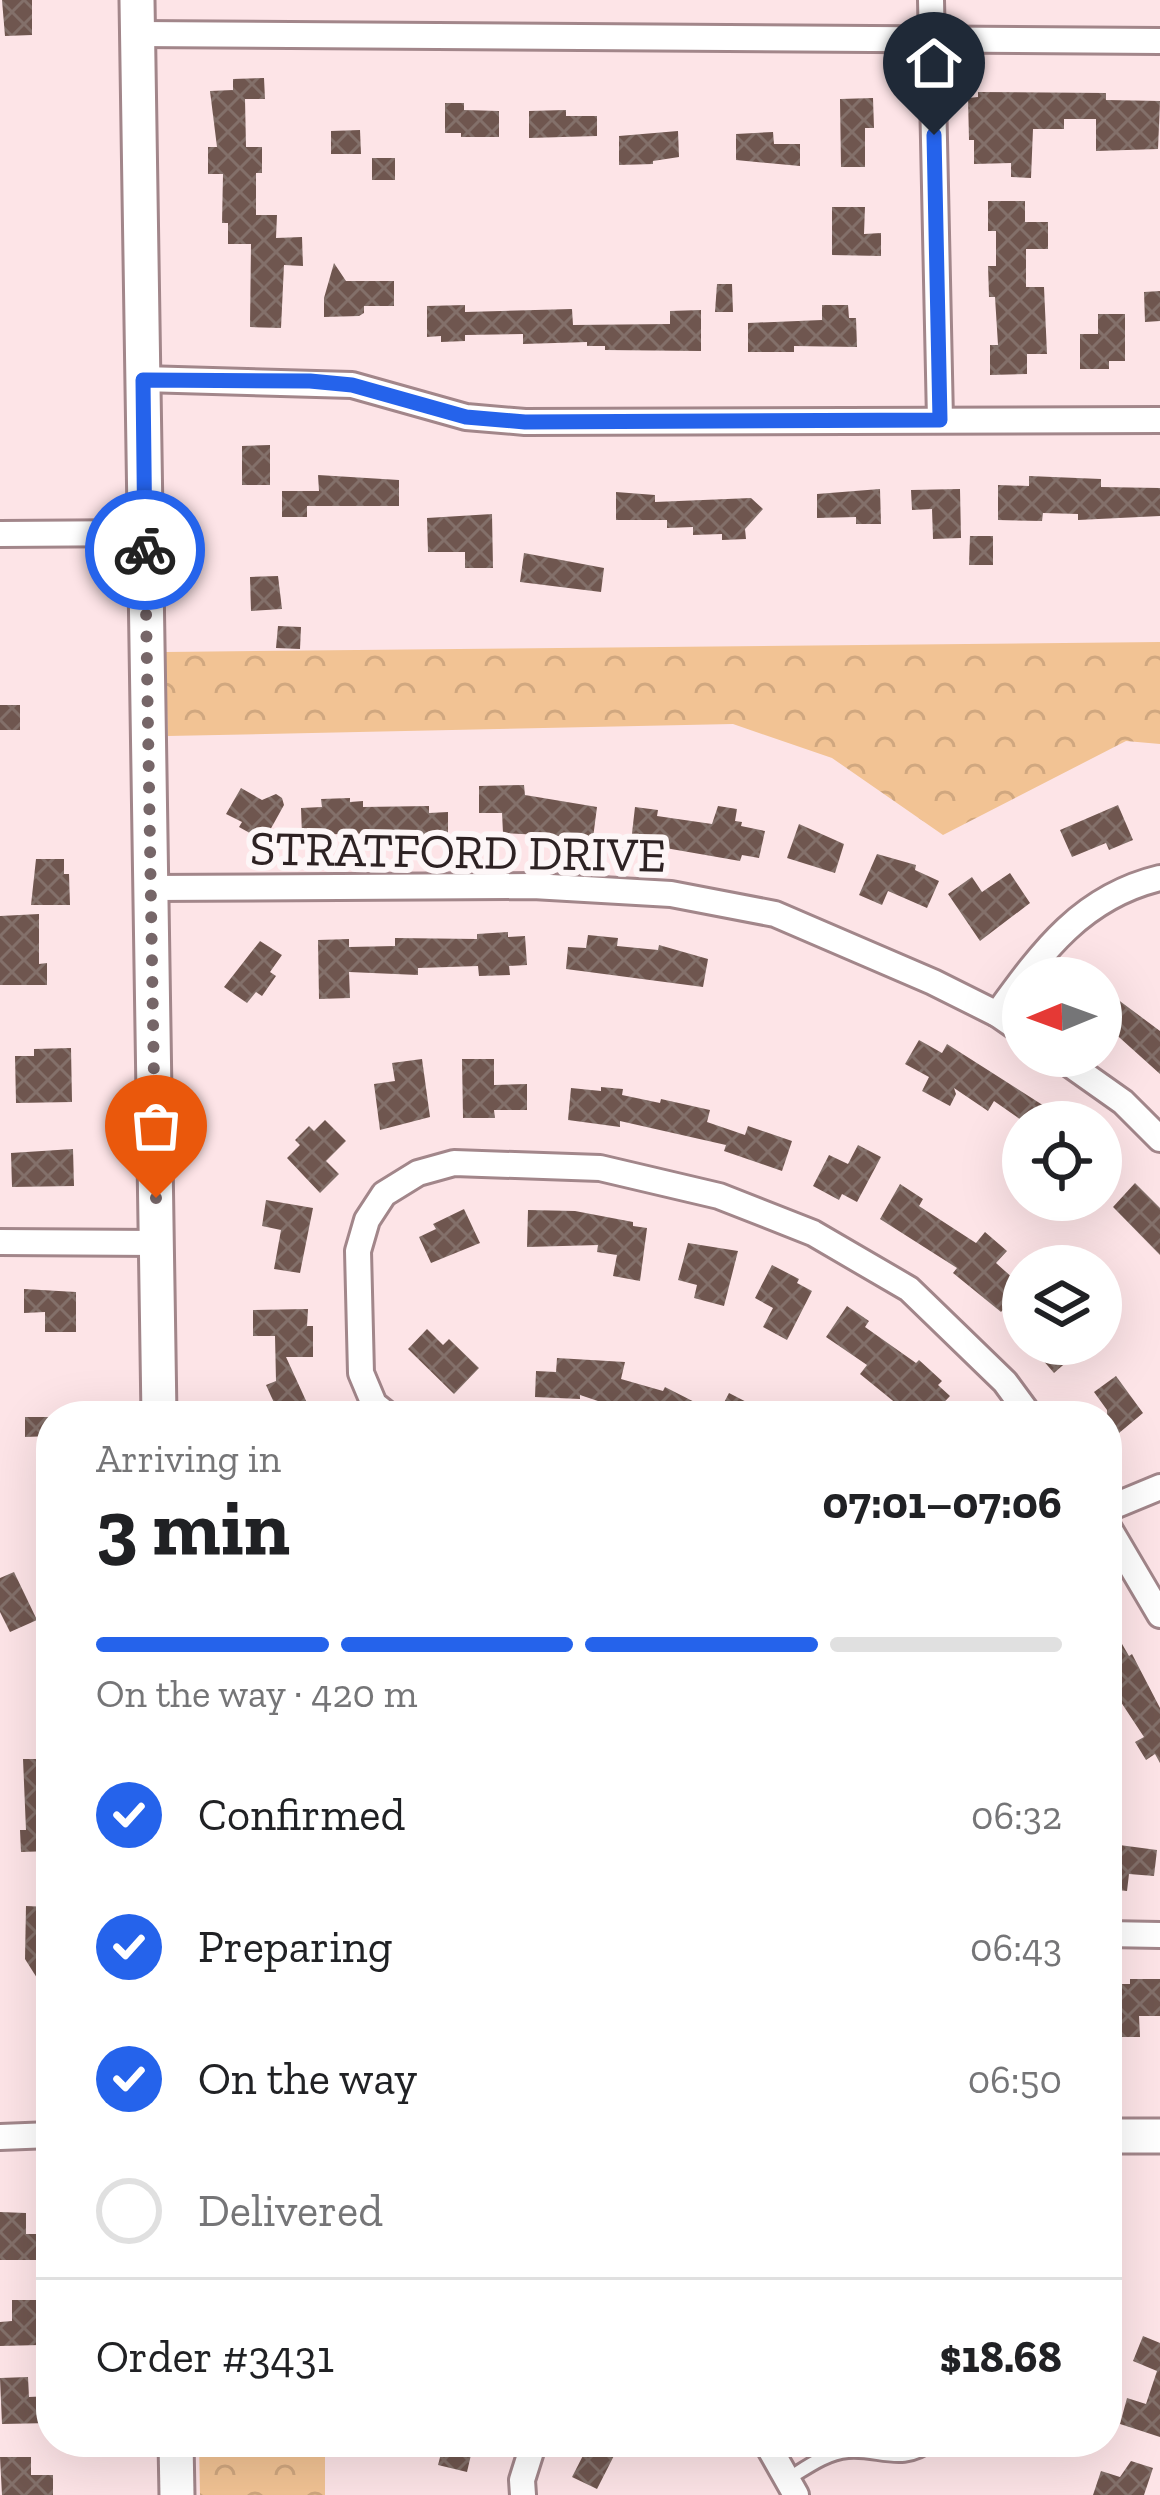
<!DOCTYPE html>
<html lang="en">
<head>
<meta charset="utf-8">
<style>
	:root { --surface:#fff; --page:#f6f6f6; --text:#202124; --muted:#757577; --line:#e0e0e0; --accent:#2563eb }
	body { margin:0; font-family:"Zilla Slab",serif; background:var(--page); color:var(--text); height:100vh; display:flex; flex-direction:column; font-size:45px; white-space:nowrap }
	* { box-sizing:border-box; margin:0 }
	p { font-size:39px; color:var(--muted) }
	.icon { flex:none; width:66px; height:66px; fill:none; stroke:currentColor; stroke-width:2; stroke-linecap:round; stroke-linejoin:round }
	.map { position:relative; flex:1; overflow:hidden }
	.side { position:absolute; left:36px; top:1401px; width:1086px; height:1056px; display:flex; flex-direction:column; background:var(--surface); border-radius:48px; box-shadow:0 12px 48px #0002 }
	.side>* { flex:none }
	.needle { width:78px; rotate:269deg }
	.buttons { position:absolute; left:1002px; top:957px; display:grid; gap:24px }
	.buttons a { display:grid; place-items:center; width:120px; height:120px; border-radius:50%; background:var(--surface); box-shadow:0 12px 48px #0002; font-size:60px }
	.pin { position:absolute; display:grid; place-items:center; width:102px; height:102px; color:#fff; margin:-123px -51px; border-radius:50% 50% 50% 0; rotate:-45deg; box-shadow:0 0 12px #0007 }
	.pin .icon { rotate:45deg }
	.courier { position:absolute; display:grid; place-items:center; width:120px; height:120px; margin:-60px; border:9px solid #2563eb; border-radius:50%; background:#fff; color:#222; box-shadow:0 3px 15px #0007 }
	.head em { font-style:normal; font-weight:700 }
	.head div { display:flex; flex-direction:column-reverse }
	.head { display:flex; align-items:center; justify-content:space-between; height:204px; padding:0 60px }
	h1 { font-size:78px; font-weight:700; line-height:90px }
	.bar { display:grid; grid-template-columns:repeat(4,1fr); gap:18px 12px; align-content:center; height:144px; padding:0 60px }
	.bar i { height:15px; border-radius:9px; background:var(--line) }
	.bar .on { background:var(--accent) }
	.bar p { grid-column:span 4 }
	.line { display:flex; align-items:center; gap:30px; padding:0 60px; border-top:3px solid var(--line) }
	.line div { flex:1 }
	ol { padding:0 60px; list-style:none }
	li { display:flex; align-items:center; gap:36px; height:132px }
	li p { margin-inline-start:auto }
	li .icon { padding:12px; border-radius:50%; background:var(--accent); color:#fff; stroke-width:4 }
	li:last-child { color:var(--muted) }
	li i { width:66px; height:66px; border:6px solid var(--line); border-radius:50% }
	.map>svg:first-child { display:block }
	.park { fill:url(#park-crowns) }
	.building { fill:url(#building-cross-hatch) }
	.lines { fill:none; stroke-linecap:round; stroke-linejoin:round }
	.lane-casing { stroke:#a2868a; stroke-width:18 }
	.street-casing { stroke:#a2868a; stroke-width:30 }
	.secondary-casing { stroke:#a2868a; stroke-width:39 }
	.lane { stroke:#fff; stroke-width:12 }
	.street { stroke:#fff; stroke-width:24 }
	.secondary { stroke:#fff; stroke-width:33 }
	.done { stroke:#766668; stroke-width:12; stroke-dasharray:0 21.6 }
	.route { stroke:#2563eb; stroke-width:15 }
	.labels { text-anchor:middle; stroke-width:12; stroke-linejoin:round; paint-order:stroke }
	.street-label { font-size:48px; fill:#2d2223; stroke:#fdf6f7 }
</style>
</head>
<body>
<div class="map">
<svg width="1160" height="2495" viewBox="0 0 1160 2495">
	<defs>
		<pattern id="park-crowns" width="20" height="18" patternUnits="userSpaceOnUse" patternTransform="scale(3)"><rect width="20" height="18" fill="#f2c394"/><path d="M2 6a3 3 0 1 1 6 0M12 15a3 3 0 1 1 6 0" fill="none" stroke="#d0a77f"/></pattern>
		<pattern id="building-cross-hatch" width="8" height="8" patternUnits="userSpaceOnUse" patternTransform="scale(3)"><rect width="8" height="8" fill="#6f564f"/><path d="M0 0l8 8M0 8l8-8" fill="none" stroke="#83706a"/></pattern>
	</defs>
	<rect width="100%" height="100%" fill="#fde4e7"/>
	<g class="park">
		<path d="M1160,642V744L1126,741L943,835L832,758L733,724L168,736L165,652Z"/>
		<path d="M199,2442H325V2495H200Z"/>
	</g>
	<g class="building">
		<path d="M2,0H32V35L5,36Z"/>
		<path d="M264,78L265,99H245L246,147H262V173H256V215H277L276,238L302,237L303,266L284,265L281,328L250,327L251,244H228V223H222L223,174H208V147H217L210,91L233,90V79Z"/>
		<path d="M978,92L1106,93V100L1160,101L1158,149L1096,151V119H1064V129H1033L1031,178L1011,177V163L974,164V140H969L968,98L978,97Z"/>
		<path d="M873,98L874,128H865V167H841L840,99Z"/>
		<path d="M445,103H464V110L499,111V137H461V133H445Z"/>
		<path d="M566,110V116H597V136L529,138V111Z"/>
		<path d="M360,130L361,154H331V131Z"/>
		<path d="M678,131L679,157L653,161V164L619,165V136Z"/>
		<path d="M773,132L774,144H800V166L736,160V134Z"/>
		<rect x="372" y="158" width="23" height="22"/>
		<path d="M988,201H1025V222H1048V249H1026V287H1044L1047,354H1027V374L990,375V345H998L995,297H989L988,266H996V231H988Z"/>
		<path d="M832,207H865L864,234L881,233V256L832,255Z"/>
		<path d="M334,263L346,281H394V306H364V313L359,316L324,317V298Z"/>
		<path d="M717,284H732L733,312H715Z"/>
		<path d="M1160,291V321L1145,322L1144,292Z"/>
		<path d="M465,305V312L572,309L573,325L670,324V311L701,310V351L605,350V346H587V342L523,344V334L465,335V341L441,342V336L427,337V306Z"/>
		<path d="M822,305H848L849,318H856L857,347L794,346V352H748V323L822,320Z"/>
		<path d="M1098,314H1125V361H1109V369H1080V334H1098Z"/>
		<path d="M270,445V485H242V446Z"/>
		<path d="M318,475L399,480V506H307V517H282V491H319Z"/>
		<path d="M1029,476L1101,479V487L1160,488V516L1078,520V514L1043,513L1042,521L998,520V485L1029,486Z"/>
		<path d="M880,489L881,524H856V517L817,518V494Z"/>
		<path d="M960,489L961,538L933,539L932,509L912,510L911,490Z"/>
		<path d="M616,492L655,495V502L751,498L763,509L745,529L746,539L722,540V534L693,535V527L667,528V520H616Z"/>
		<path d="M492,514L493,568H465V552H428L427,518Z"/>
		<path d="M970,536H993V565H969Z"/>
		<path d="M524,553L604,568L601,592L520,582Z"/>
		<path d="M278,576L282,609L251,611L250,577Z"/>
		<path d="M278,626L301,627L300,649L276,648Z"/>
		<rect x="0" y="705" width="20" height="25"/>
		<path d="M524,785L525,795L597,807L593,838L503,833L502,813H479V786Z"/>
		<path d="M241,788L262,800L276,794L282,798L284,805L264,841L239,827L242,822L226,814Z"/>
		<path d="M350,798V802L363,801V807L429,806V813L448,812V837L383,839V833L302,835L301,808L322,807L321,799Z"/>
		<path d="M1118,805L1133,840L1109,850L1106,843L1072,857L1060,830Z"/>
		<path d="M718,806L737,809L735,821L742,822L741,826L765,831L759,858L742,855L740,861L631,842L635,807L658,810L657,816L712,824Z"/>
		<path d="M799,824L844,844L835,873L787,858Z"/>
		<path d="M877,854L916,865L915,870L939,881L927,908L888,891L882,905L859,895Z"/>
		<path d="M36,859H64V874H69L70,905H31Z"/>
		<path d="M1010,873L1030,903L980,941L948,894L972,877L982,892Z"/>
		<path d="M39,914V964L47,963V985H0V916Z"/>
		<path d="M508,932V937L525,936L527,965L509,966L510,975L479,976L478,966L418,968V975L349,972L350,998L319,999L318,940L349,939V947L395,946V938L477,939V934Z"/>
		<path d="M588,935L618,938L617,946L658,950L659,945L708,959L703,987L566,969L568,947L586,948Z"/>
		<path d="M260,941L282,955L270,972L276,976L262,996L256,992L247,1003L224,987Z"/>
		<path d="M1101,987L1160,1031V1074L1110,1029L1101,1042Z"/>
		<path d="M919,1040L942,1053L947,1044L1052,1111L1045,1122H1024L994,1101L988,1111L954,1088L956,1094L950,1106L922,1091L929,1077L905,1064Z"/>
		<path d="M71,1048L72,1102L16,1103L15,1056H34V1049Z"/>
		<path d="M422,1059L430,1117L380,1130L374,1084L395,1081L392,1063Z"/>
		<path d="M462,1059H494V1085L527,1084V1110H494L495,1118H463Z"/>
		<path d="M601,1087L623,1089L622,1095L660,1103L661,1099L710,1110L707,1122L745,1135L748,1126L792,1141L782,1171L724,1151L726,1145L620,1121V1127L568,1120L571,1088L601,1091Z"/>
		<path d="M325,1120L346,1141L326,1161L339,1174L320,1193L287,1158L300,1145L295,1140L309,1126L314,1131Z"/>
		<path d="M858,1145L881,1157L857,1202L842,1194L839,1200L813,1186L829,1155L848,1164Z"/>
		<path d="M73,1149L74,1186L12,1187L11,1153Z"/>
		<path d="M1135,1183L1160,1208V1255L1113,1207Z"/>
		<path d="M900,1184L923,1199L919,1206L976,1243L985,1232L1007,1251L996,1263L1023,1287L1001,1312L953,1273L957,1268L880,1219Z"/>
		<path d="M266,1200L313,1208L300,1273L274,1269L281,1230L262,1226Z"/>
		<path d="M464,1209L480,1243L431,1263L419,1237L436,1229L433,1224Z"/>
		<path d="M528,1210L575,1211L633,1222V1226L647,1228L640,1281L613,1276L617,1255L597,1252L598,1245L527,1247Z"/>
		<path d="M688,1243L738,1251L724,1306L694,1298L697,1285L678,1280Z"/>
		<path d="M772,1265L799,1279L797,1283L812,1291L787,1340L763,1327L773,1308L755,1298Z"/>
		<path d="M24,1289L76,1292V1332H45V1312L24,1313Z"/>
		<path d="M847,1306L869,1321L865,1327L916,1363L919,1360L942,1381L938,1385L950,1396L931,1416H897L903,1409L860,1374L867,1365L826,1337Z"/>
		<path d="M308,1309L307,1326H313V1357H286L313,1416H280L266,1385L276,1381L275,1336H253V1310Z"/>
		<path d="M427,1329L443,1345L449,1339L479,1368L454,1394L408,1349Z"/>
		<path d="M1029,1344H1070L1078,1352L1054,1373Z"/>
		<path d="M557,1358L625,1362L621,1379L663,1391L665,1387L718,1414L729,1393L774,1416H643L580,1395V1399L535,1397L536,1371L556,1372Z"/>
		<path d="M1116,1376L1143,1413L1107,1443V1410L1094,1392Z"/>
		<path d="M25,1417H51V1436L25,1437Z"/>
		<path d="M14,1572L37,1620L10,1632L0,1612V1578Z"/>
		<path d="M1107,1618L1129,1656L1132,1654L1160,1708V1763L1155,1754L1146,1760L1135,1742L1144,1737L1107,1681Z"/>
		<path d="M23,1759H51V1851L21,1852L20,1830H26Z"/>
		<path d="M1112,1844L1157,1850L1154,1876L1129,1874L1127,1891L1107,1889Z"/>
		<path d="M26,1906L51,1907V1970L37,1978L25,1959Z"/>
		<path d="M1130,1979H1160V2016H1139L1140,2037H1113L1114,1984H1130Z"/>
		<path d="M0,2212L26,2213V2234H45V2260H0Z"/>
		<path d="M12,2300H40L41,2345L0,2346V2322L12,2321Z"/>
		<path d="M1143,2336L1160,2343V2437L1120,2424L1127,2398L1146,2404L1157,2371L1133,2361Z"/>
		<path d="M28,2377L29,2397L51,2396V2423L2,2424L0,2378Z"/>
		<path d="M444,2442H474L467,2472L438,2465Z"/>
		<path d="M590,2442H621L597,2489L572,2477Z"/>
		<path d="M0,2457H31V2475H53V2495H2Z"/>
		<path d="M1131,2461L1153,2468L1144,2495H1093L1101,2471L1120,2477Z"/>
	</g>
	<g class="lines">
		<defs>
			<path id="lane" d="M786,2480C806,2468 825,2453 848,2451C879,2448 902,2467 933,2442"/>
			<g id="street">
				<path d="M931,0L940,420"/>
				<path d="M138,34L1160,41"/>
				<path d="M143,379L352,385L466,417L525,422L1160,420"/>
				<path d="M0,534L145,533"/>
				<path d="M151,888L533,886L671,894L775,914L933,982L997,1014L1023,1032"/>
				<path d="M997,1014C1042,952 1081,897 1160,878"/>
				<path d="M1058,1056L1123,1102L1160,1139"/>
				<path d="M0,1242L157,1243"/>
				<path d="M389,1416L374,1404L361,1373L358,1251L367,1220L384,1194L418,1173L454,1163L600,1168L719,1196L813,1233L909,1289L1005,1382L1030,1416"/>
				<path d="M1107,1509L1160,1487"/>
				<path d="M1107,1525L1160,1615"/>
				<path d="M1107,1934L1160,1935"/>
				<path d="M0,2137L51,2135"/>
				<path d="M766,2442L796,2495"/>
				<path d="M523,2495L522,2480L534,2442"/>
			</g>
			<g id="secondary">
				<path d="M137,0L159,1416"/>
				<path d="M1107,2136H1160"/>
				<path d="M176,2442L177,2495"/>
			</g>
		</defs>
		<use href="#lane" class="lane-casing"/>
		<use href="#street" class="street-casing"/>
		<use href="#secondary" class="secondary-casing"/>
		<use href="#lane" class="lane"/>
		<use href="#street" class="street"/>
		<use href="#secondary" class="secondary"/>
	</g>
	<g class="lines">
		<path class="done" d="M145,550L156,1198"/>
		<path class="route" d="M145,550L143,380L310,381L352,385L466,417L525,422L940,420L934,135"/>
	</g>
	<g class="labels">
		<g class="street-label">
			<text transform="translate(458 851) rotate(1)" y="17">STRATFORD DRIVE</text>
		</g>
	</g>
</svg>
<div class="buttons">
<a><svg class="needle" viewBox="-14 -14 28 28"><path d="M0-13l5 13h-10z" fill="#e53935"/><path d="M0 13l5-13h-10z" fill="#757577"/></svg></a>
<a><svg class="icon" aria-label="locate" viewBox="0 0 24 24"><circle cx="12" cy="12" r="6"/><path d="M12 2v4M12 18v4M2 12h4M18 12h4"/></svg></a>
<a><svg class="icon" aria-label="layers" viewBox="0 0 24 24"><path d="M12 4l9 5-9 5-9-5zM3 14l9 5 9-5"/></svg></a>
</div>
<div class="pin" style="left:156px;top:1198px;background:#ea580c"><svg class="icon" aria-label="bag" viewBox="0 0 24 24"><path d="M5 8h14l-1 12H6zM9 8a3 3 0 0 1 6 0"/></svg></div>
<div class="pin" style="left:934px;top:135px;background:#1f2937"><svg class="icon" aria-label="home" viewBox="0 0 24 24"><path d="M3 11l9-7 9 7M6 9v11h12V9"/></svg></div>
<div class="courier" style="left:145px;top:550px"><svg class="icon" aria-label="bike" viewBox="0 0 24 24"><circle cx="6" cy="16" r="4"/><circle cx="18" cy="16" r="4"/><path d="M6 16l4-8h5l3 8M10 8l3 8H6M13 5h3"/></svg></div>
<section class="side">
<div class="head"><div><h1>3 min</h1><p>Arriving in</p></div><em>07:01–07:06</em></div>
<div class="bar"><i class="on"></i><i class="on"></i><i class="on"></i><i></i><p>On the way · 420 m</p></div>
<ol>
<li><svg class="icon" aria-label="check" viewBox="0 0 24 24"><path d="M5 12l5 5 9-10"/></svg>Confirmed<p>06:32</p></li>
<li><svg class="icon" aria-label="check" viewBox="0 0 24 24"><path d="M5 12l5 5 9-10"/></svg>Preparing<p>06:43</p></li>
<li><svg class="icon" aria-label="check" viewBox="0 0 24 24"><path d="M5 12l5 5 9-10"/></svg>On the way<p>06:50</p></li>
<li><i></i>Delivered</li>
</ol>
<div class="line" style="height:156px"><div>Order #3431</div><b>$18.68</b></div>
</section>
</div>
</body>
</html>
